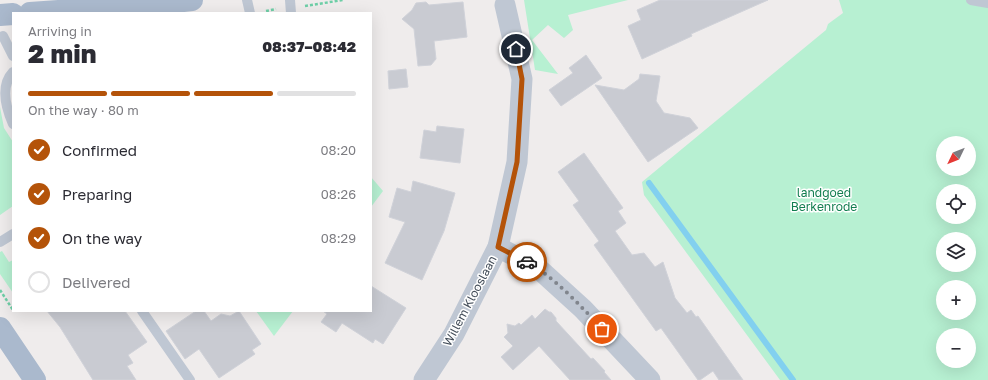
<!DOCTYPE html>
<html lang="en">
<head>
<meta charset="utf-8">
<style>
	:root { --surface:#fff; --page:#f7f7f7; --text:#2b2b33; --muted:#7c7c81; --line:#e1e1e2; --accent:#b45309 }
	body { margin:0; font-family:"Golos Text",sans-serif; background:var(--page); color:var(--text); height:100vh; display:flex; flex-direction:column; font-size:15px; white-space:nowrap }
	* { box-sizing:border-box; margin:0 }
	p { font-size:13px; color:var(--muted) }
	.icon { flex:none; width:22px; height:22px; fill:none; stroke:currentColor; stroke-width:2; stroke-linecap:round; stroke-linejoin:round }
	.map { position:relative; flex:1; overflow:hidden }
	.side { position:absolute; left:12px; top:12px; width:360px; height:300px; display:flex; flex-direction:column; background:var(--surface); border-radius:0px; box-shadow:0 4px 16px #0002 }
	.side>* { flex:none }
	.needle { width:26px; rotate:227deg }
	.buttons { position:absolute; left:936px; top:136px; display:grid; gap:8px }
	.buttons a { display:grid; place-items:center; width:40px; height:40px; border-radius:50%; background:var(--surface); box-shadow:0 4px 16px #0002; font-size:20px }
	.pin { position:absolute; display:grid; place-items:center; width:34px; height:34px; color:#fff; margin:-17px; border:2px solid #fff; border-radius:50%; box-shadow:0 1px 4px #0007 }
	.courier { position:absolute; display:grid; place-items:center; width:40px; height:40px; margin:-20px; border:3px solid #b45309; border-radius:50%; background:#fff; color:#222; box-shadow:0 1px 5px #0007 }
	.head em { font-style:normal; font-weight:800 }
	.head div { display:flex; flex-direction:column-reverse }
	.head { display:flex; align-items:center; justify-content:space-between; height:68px; padding:0 16px }
	h1 { font-size:26px; font-weight:800; line-height:30px }
	.bar { display:grid; grid-template-columns:repeat(4,1fr); gap:6px 4px; align-content:center; height:48px; padding:0 16px }
	.bar i { height:5px; border-radius:3px; background:var(--line) }
	.bar .on { background:var(--accent) }
	.bar p { grid-column:span 4 }
	ol { padding:0 16px; list-style:none }
	li { display:flex; align-items:center; gap:12px; height:44px }
	li p { margin-inline-start:auto }
	li .icon { padding:4px; border-radius:50%; background:var(--accent); color:#fff; stroke-width:4 }
	li:last-child { color:var(--muted) }
	li i { width:22px; height:22px; border:2px solid var(--line); border-radius:50% }
	.map>svg:first-child { display:block }
	.green { fill:#b7f0d2; fill-rule:evenodd }
	.lines { fill:none; stroke-linecap:round; stroke-linejoin:round }
	.stream { stroke:#82d0ef; stroke-width:6 }
	.building { fill:#c9cbd2; stroke:#d0d2d9 }
	.path { stroke:#6ecfa7; stroke-width:2.5; stroke-dasharray:3 2; stroke-linecap:butt }
	.lane { stroke:#bfc7d3; stroke-width:10 }
	.street { stroke:#bfc7d3; stroke-width:21 }
	.primary { stroke:#aab9cd; stroke-width:22 }
	.done { stroke:#80858d; stroke-width:4; stroke-dasharray:0 7.2 }
	.route { stroke:#b45309; stroke-width:5 }
	.labels { text-anchor:middle; stroke-width:3; stroke-linejoin:round; paint-order:stroke }
	.park-label { font-size:12px; fill:#127e50; stroke:#fff }
	.street-label { font-size:12px; fill:#444e5a; stroke:#fff }
</style>
</head>
<body>
<div class="map">
<svg width="988" height="380" viewBox="0 0 988 380">
	<rect width="100%" height="100%" fill="#efecec"/>
	<g class="green">
		<path d="M524,0H628L568,15L573,30L564,38L548,25L532,40L558,74L535,70Z"/>
		<path d="M839,0H988V380H780L644,195L642,182L826,30L828,24L843,13ZM943,143H969V169H943ZM943,191H969V217H943ZM943,239H969V265H943ZM943,287H969V313H943ZM943,335H969V361H943Z"/>
		<path d="M0,107L4,128L13,142V206L0,215Z"/>
		<path d="M371,177L383,191L371,207Z"/>
		<path d="M2,251L9,262L13,260V293L0,274V252Z"/>
		<path d="M256,311H293L274,336Z"/>
	</g>
	<g class="lines">
		<path class="stream" d="M649,183L793,380"/>
	</g>
	<g class="building">
		<path d="M660,0H768L691,34L692,36L642,59L628,26L641,20L637,10Z"/>
		<path d="M426,2L429,5L463,2L467,37L434,41L436,59L431,65L418,66L414,29L402,19L412,10L416,3Z"/>
		<path d="M586,55L602,78L561,106L549,90L573,73L569,68Z"/>
		<path d="M406,69L408,87L389,89L388,71Z"/>
		<path d="M640,74L660,76L656,101L664,113L690,118L698,128L648,162L595,85L624,90L639,79Z"/>
		<path d="M437,126L464,129L460,163L420,158L424,130L436,132Z"/>
		<path d="M584,153L623,208L618,211L626,223L615,231L632,255L644,253L655,267L663,262L675,298L687,313L691,310L696,317L698,316L743,380H719L713,371L700,380H698L661,328L656,331L594,245L599,241L573,205L579,201L558,172Z"/>
		<path d="M413,181L455,193L444,231L422,280L385,263L405,222L389,217L397,188L411,192Z"/>
		<path d="M371,286L406,308L383,344L375,339L373,343L342,323L336,332L321,322L327,314L323,311H371Z"/>
		<path d="M545,309L549,312H551L556,318V321L591,359L593,358L605,371L604,372L611,380H570L539,346L513,370L501,357L513,346L504,337L508,333L507,324L515,326L519,323L521,325L532,315L535,319Z"/>
		<path d="M47,311H125L147,342L128,355L133,363L127,366L136,380H93L60,327Z"/>
		<path d="M196,311H204L211,321L221,314L230,316L239,311L261,344L252,350L255,354L219,378L199,349L185,359L166,331Z"/>
	</g>
	<g class="lines">
		<g class="path">
			<path d="M305,6L343,0"/>
			<path d="M266,11L276,9"/>
			<path d="M0,290L13,310"/>
		</g>
		<g class="lane">
			<path d="M247,0L250,13"/>
			<path d="M290,0L291,13"/>
			<path d="M971,0L988,3"/>
			<path d="M3,36L13,56"/>
			<path d="M13,72C0,86 6,108 13,124"/>
			<path d="M0,242L13,234"/>
			<path d="M142,311L190,380"/>
		</g>
		<g class="street">
			<path d="M498,247L539,269L583,309L650,380"/>
			<path d="M424,380L454,334L498,247L517,162L522,79L505,5"/>
		</g>
		<g class="primary">
			<path d="M30,13L157,4L192,0"/>
			<path d="M0,15L13,14"/>
			<path d="M0,328L35,380"/>
		</g>
	</g>
	<g class="lines">
		<path class="done" d="M527,262C553,276 582,307 602,329"/>
		<path class="route" d="M516,49L522,79L517,162L498,247L527,262"/>
	</g>
	<g class="labels">
		<g class="park-label">
			<text x="824" y="197">landgoed<tspan x="824" dy="14">Berkenrode</tspan></text>
		</g>
		<g class="street-label">
			<text transform="translate(470 301) rotate(-62)" y="4">Willem Klooslaan</text>
		</g>
	</g>
</svg>
<div class="buttons">
<a><svg class="needle" viewBox="-14 -14 28 28"><path d="M0-13l5 13h-10z" fill="#e53935"/><path d="M0 13l5-13h-10z" fill="#7c7c81"/></svg></a>
<a><svg class="icon" aria-label="locate" viewBox="0 0 24 24"><circle cx="12" cy="12" r="6"/><path d="M12 2v4M12 18v4M2 12h4M18 12h4"/></svg></a>
<a><svg class="icon" aria-label="layers" viewBox="0 0 24 24"><path d="M12 4l9 5-9 5-9-5zM3 14l9 5 9-5"/></svg></a>
<a>+</a>
<a>−</a>
</div>
<div class="pin" style="left:602px;top:329px;background:#ea580c"><svg class="icon" aria-label="bag" viewBox="0 0 24 24"><path d="M5 8h14l-1 12H6zM9 8a3 3 0 0 1 6 0"/></svg></div>
<div class="pin" style="left:516px;top:49px;background:#1f2937"><svg class="icon" aria-label="home" viewBox="0 0 24 24"><path d="M3 11l9-7 9 7M6 9v11h12V9"/></svg></div>
<div class="courier" style="left:527px;top:262px"><svg class="icon" aria-label="car" viewBox="0 0 24 24"><path d="M5 17H2v-5l4-1 3-4h7l3 4 3 1v5h-3M9 17h6M6 11h13"/><circle cx="7" cy="17" r="2"/><circle cx="17" cy="17" r="2"/></svg></div>
<section class="side">
<div class="head"><div><h1>2 min</h1><p>Arriving in</p></div><em>08:37–08:42</em></div>
<div class="bar"><i class="on"></i><i class="on"></i><i class="on"></i><i></i><p>On the way · 80 m</p></div>
<ol>
<li><svg class="icon" aria-label="check" viewBox="0 0 24 24"><path d="M5 12l5 5 9-10"/></svg>Confirmed<p>08:20</p></li>
<li><svg class="icon" aria-label="check" viewBox="0 0 24 24"><path d="M5 12l5 5 9-10"/></svg>Preparing<p>08:26</p></li>
<li><svg class="icon" aria-label="check" viewBox="0 0 24 24"><path d="M5 12l5 5 9-10"/></svg>On the way<p>08:29</p></li>
<li><i></i>Delivered</li>
</ol>
</section>
</div>
</body>
</html>
